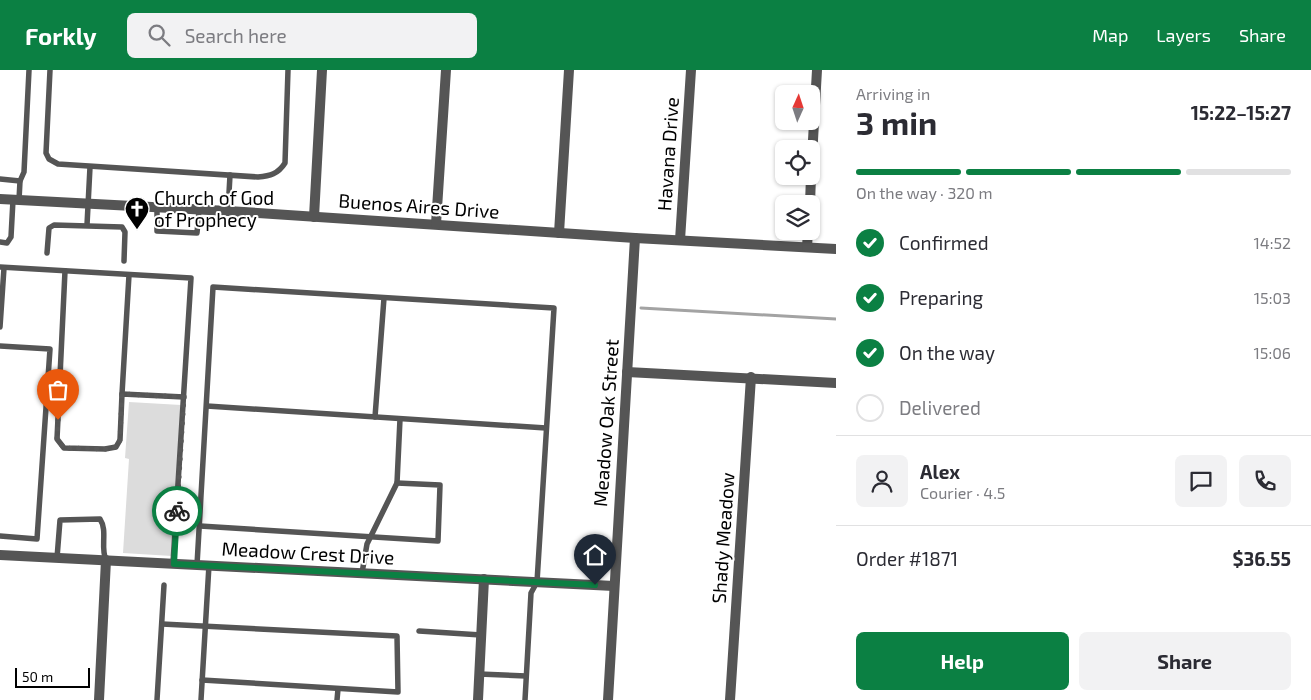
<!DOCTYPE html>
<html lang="en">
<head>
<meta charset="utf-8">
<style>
	:root { --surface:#fff; --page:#f2f2f3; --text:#2b2b33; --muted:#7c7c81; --line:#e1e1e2; --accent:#0b8043 }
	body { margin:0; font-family:"Exo 2",sans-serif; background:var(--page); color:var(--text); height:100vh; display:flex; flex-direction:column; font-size:19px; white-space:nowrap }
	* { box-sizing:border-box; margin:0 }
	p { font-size:16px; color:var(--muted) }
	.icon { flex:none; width:28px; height:28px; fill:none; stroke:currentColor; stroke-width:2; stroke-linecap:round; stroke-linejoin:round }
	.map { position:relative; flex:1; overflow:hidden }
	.side { display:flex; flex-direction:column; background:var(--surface); width:475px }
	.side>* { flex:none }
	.needle { width:32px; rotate:3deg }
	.controls { position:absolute; left:775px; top:15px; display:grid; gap:10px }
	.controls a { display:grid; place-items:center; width:45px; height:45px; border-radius:8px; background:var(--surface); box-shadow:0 1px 4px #0004; font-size:25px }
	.scale { position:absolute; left:15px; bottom:12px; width:75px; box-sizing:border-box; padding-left:5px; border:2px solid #000; border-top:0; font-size:14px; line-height:18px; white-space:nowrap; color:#000; -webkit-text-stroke:4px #fff; paint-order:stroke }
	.pin { position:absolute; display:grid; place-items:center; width:42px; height:42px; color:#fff; margin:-51px -21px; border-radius:50% 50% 50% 0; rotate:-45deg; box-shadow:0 0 5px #0007 }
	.pin .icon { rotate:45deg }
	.courier { position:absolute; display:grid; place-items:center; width:50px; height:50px; margin:-25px; border:4px solid #0b8043; border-radius:50%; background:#fff; color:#222; box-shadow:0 1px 6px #0007 }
	.overview em { font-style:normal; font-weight:700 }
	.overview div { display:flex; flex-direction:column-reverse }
	.overview { display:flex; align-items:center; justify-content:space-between; height:85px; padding:0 20px }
	h1 { font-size:32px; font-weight:700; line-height:38px }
	.bar { display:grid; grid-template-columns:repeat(4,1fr); gap:8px 5px; align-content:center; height:60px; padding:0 20px }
	.bar i { height:6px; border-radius:4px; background:var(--line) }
	.bar .on { background:var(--accent) }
	.bar p { grid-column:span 4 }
	.line { display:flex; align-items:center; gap:12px; padding:0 20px; border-top:1px solid var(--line) }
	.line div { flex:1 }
	.round { display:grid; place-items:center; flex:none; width:52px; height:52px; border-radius:8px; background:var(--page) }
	ol { padding:0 20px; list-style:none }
	li { display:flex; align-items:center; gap:15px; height:55px }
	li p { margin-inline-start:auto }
	li .icon { padding:5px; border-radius:50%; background:var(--accent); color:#fff; stroke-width:4 }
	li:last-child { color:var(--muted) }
	li i { width:28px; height:28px; border:2px solid var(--line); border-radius:50% }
	.button { display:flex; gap:10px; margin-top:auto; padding:10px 20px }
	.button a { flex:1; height:58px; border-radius:8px; background:var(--accent); color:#fff; font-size:20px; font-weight:700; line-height:58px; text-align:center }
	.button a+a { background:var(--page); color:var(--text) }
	header { display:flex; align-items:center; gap:30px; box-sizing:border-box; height:70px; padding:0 25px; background:var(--accent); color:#fff }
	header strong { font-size:24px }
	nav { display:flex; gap:28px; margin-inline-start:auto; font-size:18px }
	.search { width:350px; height:45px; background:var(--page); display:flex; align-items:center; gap:12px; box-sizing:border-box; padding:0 18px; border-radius:8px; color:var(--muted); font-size:19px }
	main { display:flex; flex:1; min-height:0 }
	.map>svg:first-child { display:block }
	.green { fill:#dcdcdc }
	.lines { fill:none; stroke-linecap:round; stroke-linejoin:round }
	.stream { stroke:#a3a3a3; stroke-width:3 }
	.lane { stroke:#555; stroke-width:5.5 }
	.street { stroke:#555; stroke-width:10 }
	.done { stroke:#595959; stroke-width:5; stroke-dasharray:0 9 }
	.route { stroke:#0b8043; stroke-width:6 }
	.labels { text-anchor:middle; stroke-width:4; stroke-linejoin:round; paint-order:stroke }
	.street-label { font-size:19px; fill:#000; stroke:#fff }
	.poi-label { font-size:19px; fill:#000; stroke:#fff; text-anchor:start }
</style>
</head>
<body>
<header>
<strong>Forkly</strong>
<div class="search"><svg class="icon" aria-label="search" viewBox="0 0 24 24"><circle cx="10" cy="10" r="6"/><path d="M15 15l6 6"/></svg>Search here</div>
<nav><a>Map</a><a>Layers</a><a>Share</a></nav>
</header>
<main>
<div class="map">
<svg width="836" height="630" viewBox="0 0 836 630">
	<rect width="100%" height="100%" fill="#fff"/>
	<path class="green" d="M129,332L181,335L172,486L123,483L129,389L125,388Z"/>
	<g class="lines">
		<path class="stream" d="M641,238L836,249"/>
		<g class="lane">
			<path d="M50,0L46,83L49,89L58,94L258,107C270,106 278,104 285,93L288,0"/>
			<path d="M0,109L20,111"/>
			<path d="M19,130L20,111L24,102L29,0"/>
			<path d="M157,138V161L197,163L199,140"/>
			<path d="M228,141L230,105"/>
			<path d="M87,155L90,97"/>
			<path d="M0,172L7,173L11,167L13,130"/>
			<path d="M47,183L49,158L54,155L122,157L125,162L124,191"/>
			<path d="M0,197L191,208L173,493"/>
			<path d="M65,201L57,369L64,378L105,379L116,377L120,370L122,324L184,327"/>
			<path d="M0,257L4,198"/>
			<path d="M0,276L50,279L37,469L0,466"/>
			<path d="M122,324L129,205"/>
			<path d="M207,336L546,358"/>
			<path d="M375,347L384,228"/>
			<path d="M200,456L438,471L440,415L397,413"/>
			<path d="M57,488L60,450L100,449C108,461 100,477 106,490"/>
			<path d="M197,495L213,217L554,238L537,512L531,523L525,630"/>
			<path d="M362,503L367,474L397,413L400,349"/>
			<path d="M162,554L397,566L398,622L202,610"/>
			<path d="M419,561L481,565"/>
			<path d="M479,604L526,606"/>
			<path d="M157,630L164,515"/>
			<path d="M201,630L209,495"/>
			<path d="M337,630L338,619"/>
		</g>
		<g class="street">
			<path d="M811,105L817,0"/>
			<path d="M0,129L228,141L635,168L836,179"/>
			<path d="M810,134L811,106"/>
			<path d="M314,147L322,0"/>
			<path d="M436,154L446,0"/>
			<path d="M559,163L569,0"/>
			<path d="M680,170L691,0"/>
			<path d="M807,177L808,161"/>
			<path d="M627,302L836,313"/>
			<path d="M0,485L614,516"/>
			<path d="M99,630L106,490"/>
			<path d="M478,630L484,509"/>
			<path d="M608,630L635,168"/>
			<path d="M730,630L751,307"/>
		</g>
	</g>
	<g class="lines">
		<path class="done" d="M58,350L57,369L64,378L105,379L116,377L120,370L122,324L184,327L177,441"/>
		<path class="route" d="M177,441L174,494L595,515"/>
	</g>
	<defs>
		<symbol id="church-pin" viewBox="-11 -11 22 30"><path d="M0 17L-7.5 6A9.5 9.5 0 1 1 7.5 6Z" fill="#000" stroke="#fff"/><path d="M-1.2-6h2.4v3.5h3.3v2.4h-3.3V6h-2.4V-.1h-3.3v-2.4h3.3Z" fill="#fff"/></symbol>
	</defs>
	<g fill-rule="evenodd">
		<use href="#church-pin" x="123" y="125" width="28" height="38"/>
	</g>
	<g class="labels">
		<g class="street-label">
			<text transform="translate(668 84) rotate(-86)" y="7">Havana Drive</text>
			<text transform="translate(419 136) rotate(4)" y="7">Buenos Aires Drive</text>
			<text transform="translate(606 353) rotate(-86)" y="7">Meadow Oak Street</text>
			<text transform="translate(723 468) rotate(-86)" y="7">Shady Meadow</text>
			<text transform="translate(308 483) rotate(3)" y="7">Meadow Crest Drive</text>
		</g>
		<g class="poi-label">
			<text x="154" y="135">Church of God<tspan x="154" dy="22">of Prophecy</tspan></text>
		</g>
	</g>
</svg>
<div class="controls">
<a><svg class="needle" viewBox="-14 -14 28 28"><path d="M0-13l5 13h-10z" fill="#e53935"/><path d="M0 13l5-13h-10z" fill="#7c7c81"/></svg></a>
<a><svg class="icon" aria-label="locate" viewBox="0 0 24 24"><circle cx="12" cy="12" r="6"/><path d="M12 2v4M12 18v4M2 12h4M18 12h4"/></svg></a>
<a><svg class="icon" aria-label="layers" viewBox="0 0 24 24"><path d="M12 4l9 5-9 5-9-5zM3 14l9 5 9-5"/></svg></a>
</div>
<div class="scale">50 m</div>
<div class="pin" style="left:58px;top:350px;background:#ea580c"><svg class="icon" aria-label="bag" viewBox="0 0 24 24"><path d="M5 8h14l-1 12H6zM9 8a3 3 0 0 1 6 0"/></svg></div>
<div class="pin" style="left:595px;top:515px;background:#1f2937"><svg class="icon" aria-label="home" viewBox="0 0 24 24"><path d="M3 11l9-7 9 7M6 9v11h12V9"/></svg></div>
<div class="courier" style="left:177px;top:441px"><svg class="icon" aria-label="bike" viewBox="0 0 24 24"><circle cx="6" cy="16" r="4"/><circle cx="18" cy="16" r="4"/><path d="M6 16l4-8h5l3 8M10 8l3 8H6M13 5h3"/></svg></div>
</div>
<section class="side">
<div class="overview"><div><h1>3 min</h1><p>Arriving in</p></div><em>15:22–15:27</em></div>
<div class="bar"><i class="on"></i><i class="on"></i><i class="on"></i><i></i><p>On the way · 320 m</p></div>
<ol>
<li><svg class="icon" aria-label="check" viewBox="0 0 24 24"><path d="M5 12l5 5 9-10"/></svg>Confirmed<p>14:52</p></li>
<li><svg class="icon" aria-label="check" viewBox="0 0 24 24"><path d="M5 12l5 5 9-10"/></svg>Preparing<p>15:03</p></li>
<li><svg class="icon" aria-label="check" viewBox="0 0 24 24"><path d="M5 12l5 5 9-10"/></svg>On the way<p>15:06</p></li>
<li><i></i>Delivered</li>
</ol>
<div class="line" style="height:90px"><a class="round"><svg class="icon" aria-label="person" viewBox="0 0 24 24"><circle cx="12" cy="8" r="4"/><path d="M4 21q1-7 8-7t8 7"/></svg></a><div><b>Alex</b><p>Courier · 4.5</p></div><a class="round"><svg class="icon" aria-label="chat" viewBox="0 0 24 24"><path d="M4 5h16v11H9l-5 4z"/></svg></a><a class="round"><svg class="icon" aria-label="phone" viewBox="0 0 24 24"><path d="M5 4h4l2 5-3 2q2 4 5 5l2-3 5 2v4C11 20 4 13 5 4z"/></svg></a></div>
<div class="line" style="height:65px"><div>Order #1871</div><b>$36.55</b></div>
<div class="button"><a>Help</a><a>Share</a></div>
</section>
</main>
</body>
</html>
